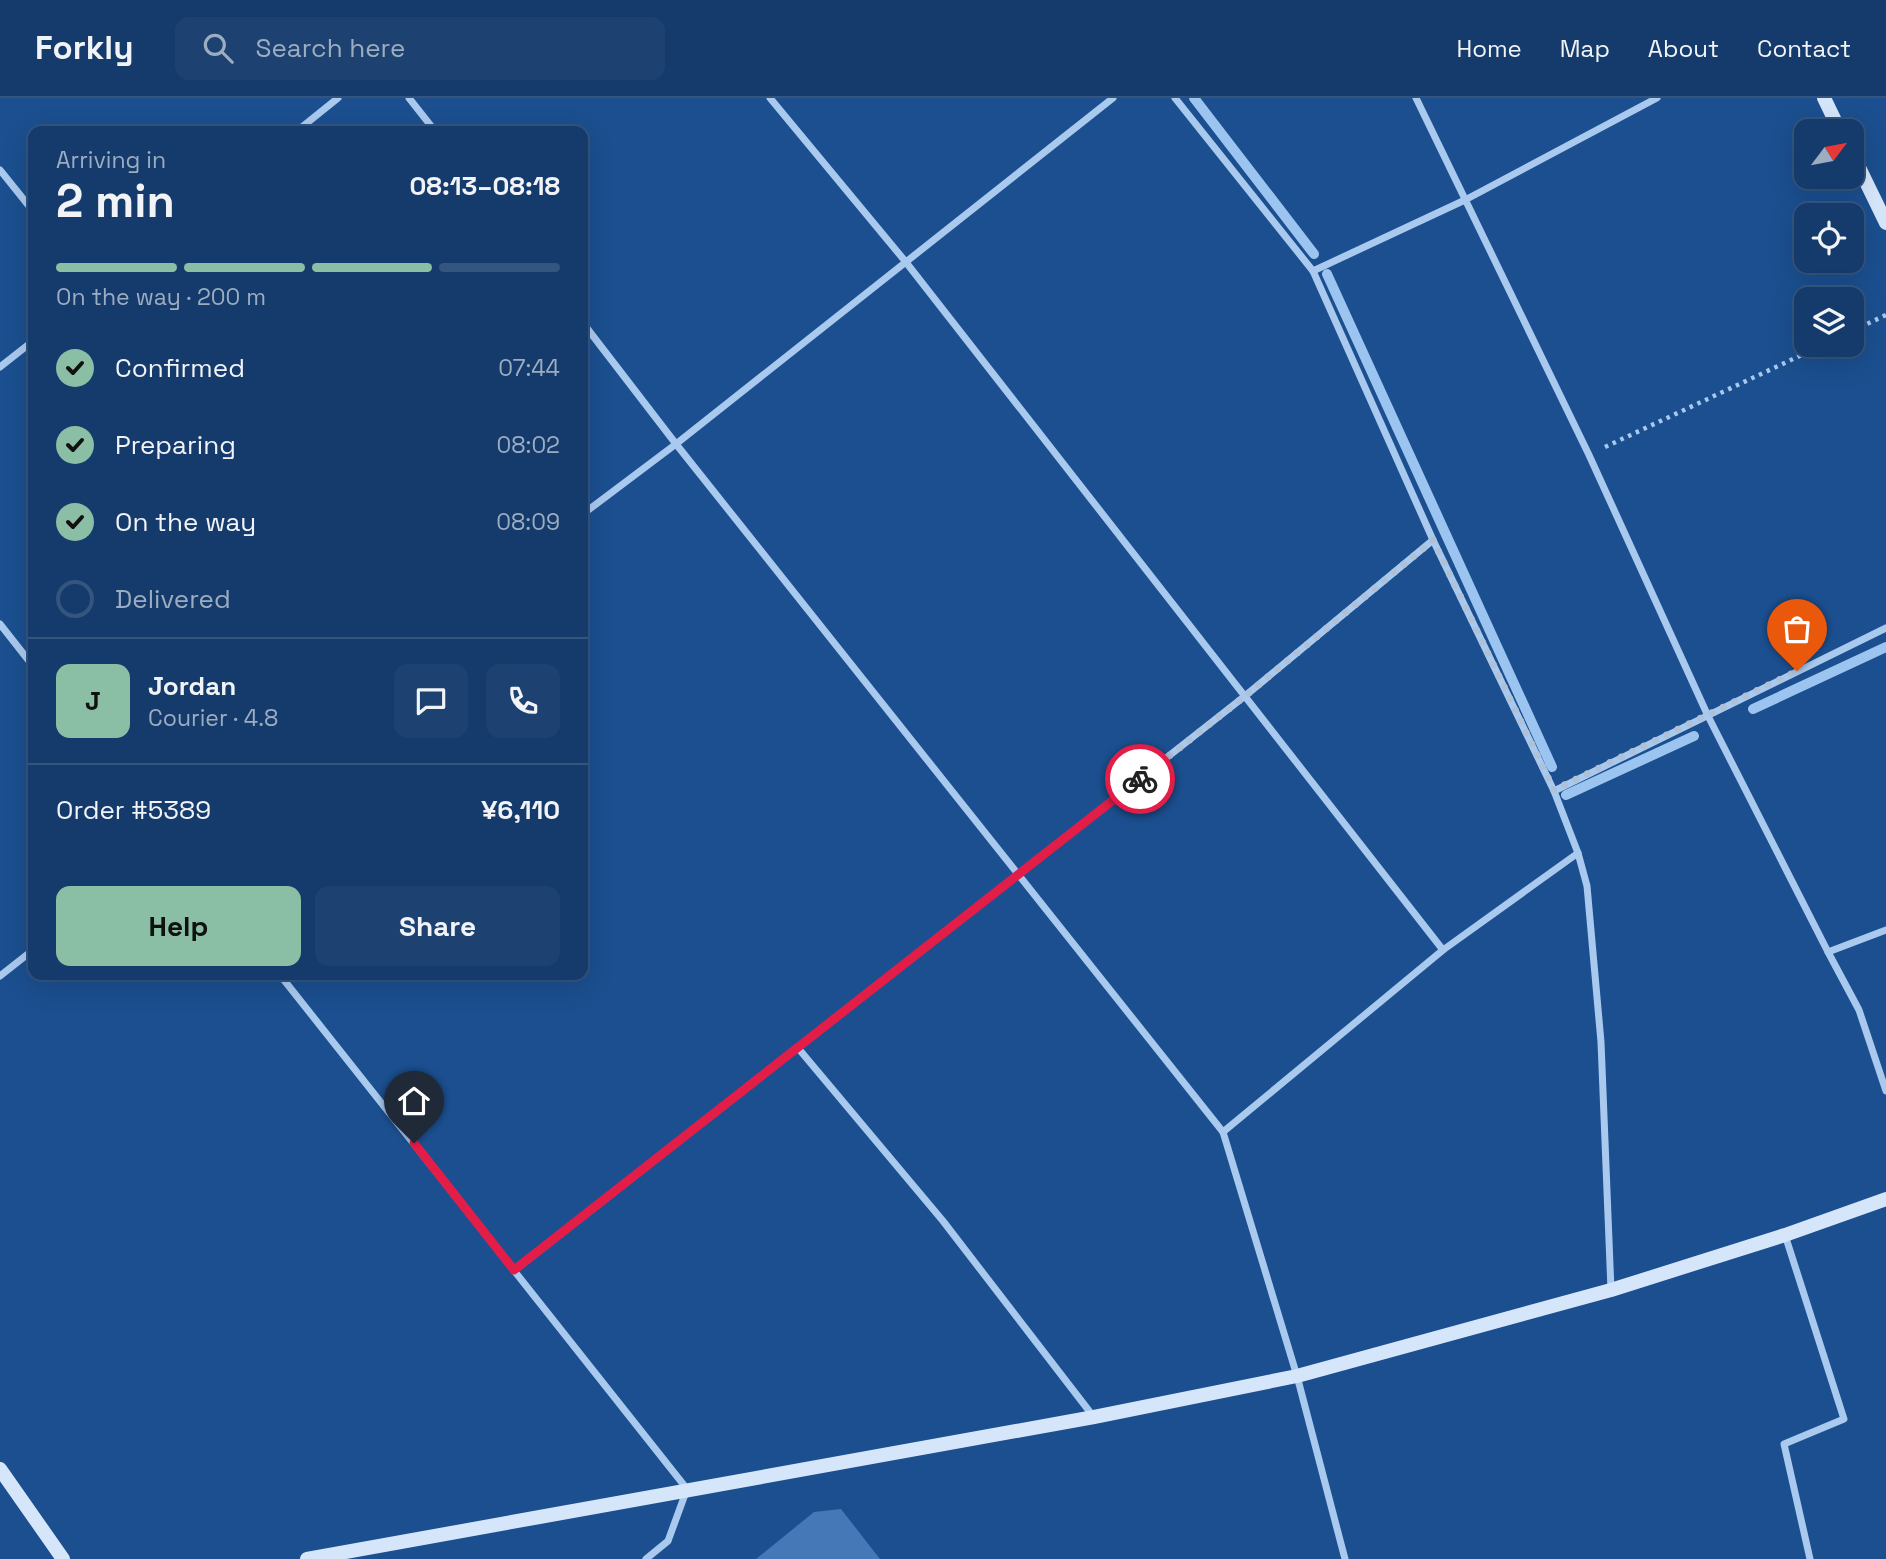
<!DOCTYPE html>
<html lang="en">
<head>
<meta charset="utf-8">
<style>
	:root { --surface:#143b6b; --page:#1d4271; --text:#f1f3f6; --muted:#9dadc1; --line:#33557e; --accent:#8abfa5 }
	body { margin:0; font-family:"Space Grotesk",sans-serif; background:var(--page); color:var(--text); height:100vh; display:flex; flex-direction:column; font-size:26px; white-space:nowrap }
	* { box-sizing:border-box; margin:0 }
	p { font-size:23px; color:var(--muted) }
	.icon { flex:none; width:38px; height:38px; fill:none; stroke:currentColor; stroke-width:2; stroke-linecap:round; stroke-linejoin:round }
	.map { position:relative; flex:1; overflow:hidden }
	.details { position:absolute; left:28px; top:28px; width:560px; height:854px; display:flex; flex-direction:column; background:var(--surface); border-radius:14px; box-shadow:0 7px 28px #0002,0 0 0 2px var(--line) }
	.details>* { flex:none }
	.needle { width:46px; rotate:58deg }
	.buttons { position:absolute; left:1794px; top:21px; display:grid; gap:14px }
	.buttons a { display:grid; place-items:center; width:70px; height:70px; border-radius:14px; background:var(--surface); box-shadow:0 7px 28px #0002,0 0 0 2px var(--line); font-size:35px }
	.pin { position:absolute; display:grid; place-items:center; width:60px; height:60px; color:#fff; margin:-72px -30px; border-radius:50% 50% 50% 0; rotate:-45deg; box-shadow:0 0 7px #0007 }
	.pin .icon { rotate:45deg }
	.courier { position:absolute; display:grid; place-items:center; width:70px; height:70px; margin:-35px; border:5px solid #e11d48; border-radius:50%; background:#fff; color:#222; box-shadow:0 2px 9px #0007 }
	.head em { font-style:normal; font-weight:800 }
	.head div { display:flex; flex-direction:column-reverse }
	.head { display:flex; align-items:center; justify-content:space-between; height:119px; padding:0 28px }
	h1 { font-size:46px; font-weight:800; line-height:52px }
	.bar { display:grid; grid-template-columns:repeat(4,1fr); gap:10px 7px; align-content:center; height:84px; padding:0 28px }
	.bar i { height:9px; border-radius:5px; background:var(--line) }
	.bar .on { background:var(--accent) }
	.bar p { grid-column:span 4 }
	.line { display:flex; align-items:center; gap:18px; padding:0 28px; border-top:2px solid var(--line) }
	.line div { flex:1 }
	.round { display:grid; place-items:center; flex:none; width:74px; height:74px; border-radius:14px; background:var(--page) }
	ol { padding:0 28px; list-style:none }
	li { display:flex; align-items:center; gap:21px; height:77px }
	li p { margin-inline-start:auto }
	li .icon { padding:7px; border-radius:50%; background:var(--accent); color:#111; stroke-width:4 }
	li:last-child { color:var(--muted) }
	li i { width:38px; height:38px; border:4px solid var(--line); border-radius:50% }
	.action { display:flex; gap:14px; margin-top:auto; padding:14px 28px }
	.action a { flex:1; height:80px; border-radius:14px; background:var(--accent); color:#111; font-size:28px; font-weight:800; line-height:80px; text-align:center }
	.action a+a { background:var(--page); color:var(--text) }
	header { display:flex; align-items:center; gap:42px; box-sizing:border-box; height:98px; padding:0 35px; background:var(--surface); border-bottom:2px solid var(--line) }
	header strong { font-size:33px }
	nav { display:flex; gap:38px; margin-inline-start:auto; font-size:24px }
	.search { width:490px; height:63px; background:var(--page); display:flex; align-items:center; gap:18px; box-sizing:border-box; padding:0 24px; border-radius:14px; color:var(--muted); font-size:26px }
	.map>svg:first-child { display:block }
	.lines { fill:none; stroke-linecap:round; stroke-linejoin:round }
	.stream { stroke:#9cc4f0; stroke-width:10 }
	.building { fill:#4478b7 }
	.path { stroke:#a9c9ee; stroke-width:4.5; stroke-dasharray:3.5 5; stroke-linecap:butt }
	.street { stroke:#a9c9ee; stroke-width:7 }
	.secondary { stroke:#d6e6fa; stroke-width:14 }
	.done { stroke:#afc1d8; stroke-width:7; stroke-dasharray:0 12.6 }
	.route { stroke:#e11d48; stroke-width:9 }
</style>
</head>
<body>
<header>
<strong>Forkly</strong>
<div class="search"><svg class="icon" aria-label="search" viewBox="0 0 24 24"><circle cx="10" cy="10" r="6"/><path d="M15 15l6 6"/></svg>Search here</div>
<nav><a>Home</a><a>Map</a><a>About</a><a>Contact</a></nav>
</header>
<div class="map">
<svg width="1886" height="1461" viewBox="0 0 1886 1461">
	<rect width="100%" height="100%" fill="#1b4f8f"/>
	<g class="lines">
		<g class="stream">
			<path d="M1194,0L1314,156"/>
			<path d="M1327,176L1552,669"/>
			<path d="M1753,611L1886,549"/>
			<path d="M1566,697L1694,638"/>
		</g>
	</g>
	<path class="building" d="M841,1411L880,1461H756L814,1414Z"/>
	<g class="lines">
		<g class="path">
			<path d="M1852,233L1886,217"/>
			<path d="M1605,349L1823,247"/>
		</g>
		<g class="street">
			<path d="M409,0L435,33"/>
			<path d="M770,0L905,163L1443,852"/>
			<path d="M1175,0L1313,173L1433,442L1554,693"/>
			<path d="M1416,0L1589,357L1708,618L1828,854L1886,832"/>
			<path d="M297,33L338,0"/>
			<path d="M0,72L33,113"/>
			<path d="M1313,173L1465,102L1657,0"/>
			<path d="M583,225L676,346L1223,1034L1297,1278L1345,1461"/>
			<path d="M0,269L33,243"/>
			<path d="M583,416L676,346L1113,0"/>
			<path d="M0,526L33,568"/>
			<path d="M1828,854L1859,912L1886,993"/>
			<path d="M280,877L687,1391L668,1443L646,1461"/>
			<path d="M0,878L33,852"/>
			<path d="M798,950L943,1123L1093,1318"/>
			<path d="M1223,1034L1443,852L1578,755"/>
			<path d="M1785,1137L1844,1321L1784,1346L1810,1461"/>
			<path d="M515,1172L1245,598L1433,442"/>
			<path d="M1611,1192L1601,944L1587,788L1578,755L1554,693L1886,530"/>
		</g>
		<g class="secondary">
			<path d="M1824,0L1840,33"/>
			<path d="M1852,55L1886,125"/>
			<path d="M0,1371L63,1461"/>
			<path d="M307,1461L1094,1319L1297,1278L1611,1192L1785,1137L1886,1101"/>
		</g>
	</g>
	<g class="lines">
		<path class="done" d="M1140,681L1245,598L1433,442L1554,692L1797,573"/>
		<path class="route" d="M414,1045L514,1172L1140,681"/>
	</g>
</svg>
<div class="buttons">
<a><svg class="needle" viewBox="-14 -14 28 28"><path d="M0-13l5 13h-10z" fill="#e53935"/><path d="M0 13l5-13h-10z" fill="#9dadc1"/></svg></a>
<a><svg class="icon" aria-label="locate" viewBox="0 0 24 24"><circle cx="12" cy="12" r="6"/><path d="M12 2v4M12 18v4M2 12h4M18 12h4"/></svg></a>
<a><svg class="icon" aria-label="layers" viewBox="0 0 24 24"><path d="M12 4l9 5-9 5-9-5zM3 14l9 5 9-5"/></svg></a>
</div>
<div class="pin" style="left:1797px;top:573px;background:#ea580c"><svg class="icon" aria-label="bag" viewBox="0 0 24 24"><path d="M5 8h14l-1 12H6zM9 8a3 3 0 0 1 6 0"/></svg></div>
<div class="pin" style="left:414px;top:1045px;background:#1f2937"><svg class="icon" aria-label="home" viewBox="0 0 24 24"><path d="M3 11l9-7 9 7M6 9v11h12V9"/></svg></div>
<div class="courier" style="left:1140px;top:681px"><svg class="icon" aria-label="bike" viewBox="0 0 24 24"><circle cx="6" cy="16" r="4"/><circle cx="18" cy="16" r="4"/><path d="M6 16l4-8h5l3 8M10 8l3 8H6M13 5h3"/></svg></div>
<section class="details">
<div class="head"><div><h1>2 min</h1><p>Arriving in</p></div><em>08:13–08:18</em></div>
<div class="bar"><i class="on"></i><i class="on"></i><i class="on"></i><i></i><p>On the way · 200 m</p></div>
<ol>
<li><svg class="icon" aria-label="check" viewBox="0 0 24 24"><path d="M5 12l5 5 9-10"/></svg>Confirmed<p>07:44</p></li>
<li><svg class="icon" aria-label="check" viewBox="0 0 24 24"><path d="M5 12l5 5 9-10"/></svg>Preparing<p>08:02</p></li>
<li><svg class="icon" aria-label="check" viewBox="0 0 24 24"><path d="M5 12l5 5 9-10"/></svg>On the way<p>08:09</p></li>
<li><i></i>Delivered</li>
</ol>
<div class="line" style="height:126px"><b class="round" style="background:var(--accent);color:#111">J</b><div><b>Jordan</b><p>Courier · 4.8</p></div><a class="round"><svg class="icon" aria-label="chat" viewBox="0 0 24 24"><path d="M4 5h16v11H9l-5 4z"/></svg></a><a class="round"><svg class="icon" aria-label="phone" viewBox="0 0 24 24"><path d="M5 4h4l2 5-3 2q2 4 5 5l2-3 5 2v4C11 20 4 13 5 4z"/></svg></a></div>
<div class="line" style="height:91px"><div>Order #5389</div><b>¥6,110</b></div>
<div class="action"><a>Help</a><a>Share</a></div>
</section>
</div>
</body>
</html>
